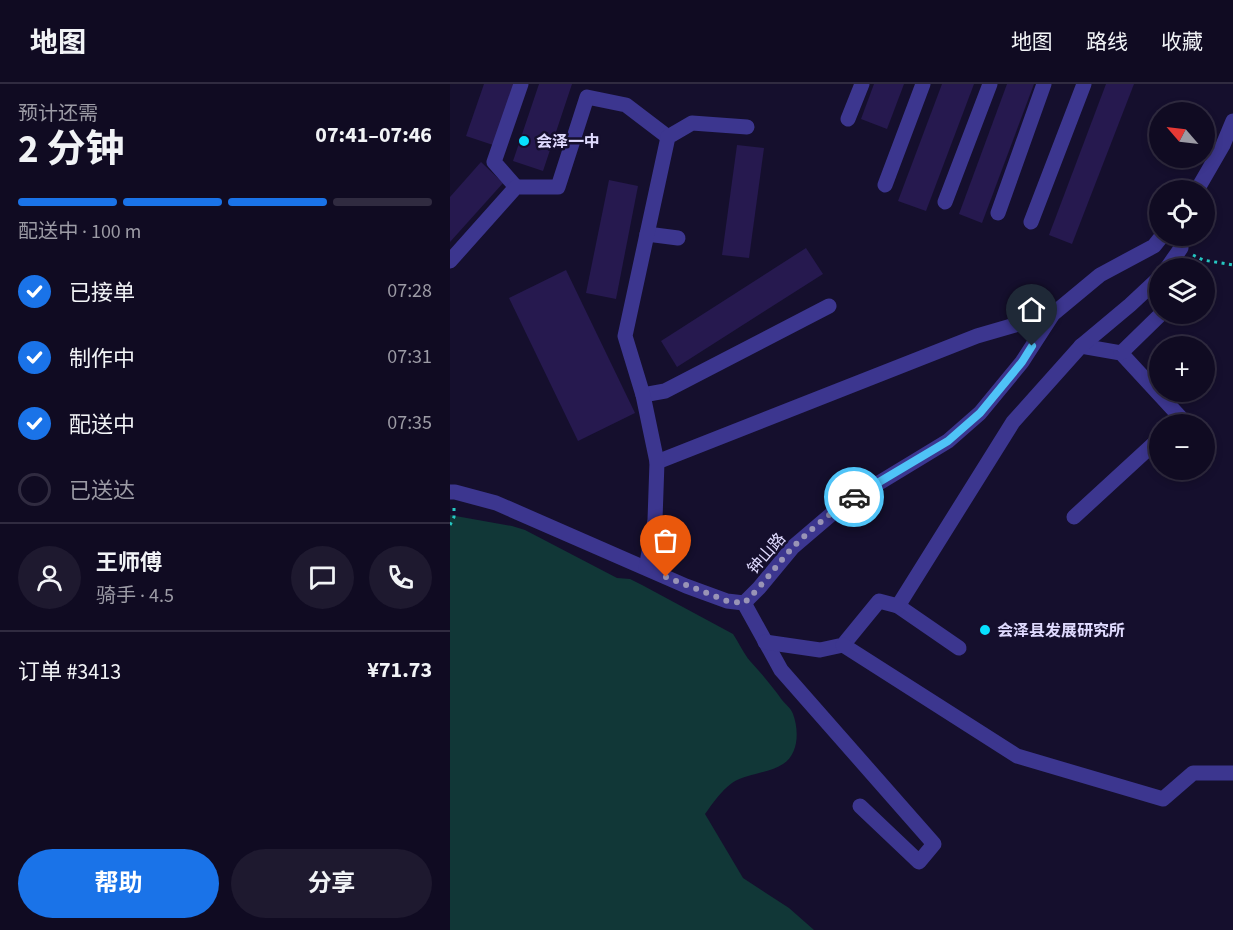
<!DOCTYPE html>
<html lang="zh">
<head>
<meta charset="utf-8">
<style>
	:root { --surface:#100b22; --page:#1e192f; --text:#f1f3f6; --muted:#9c9ba5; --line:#302b40; --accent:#1a73e8 }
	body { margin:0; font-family:"Source Sans 3","Noto Sans SC",sans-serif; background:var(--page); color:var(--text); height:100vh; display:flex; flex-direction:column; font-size:22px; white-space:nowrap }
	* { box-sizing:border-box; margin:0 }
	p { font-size:20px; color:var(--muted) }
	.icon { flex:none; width:33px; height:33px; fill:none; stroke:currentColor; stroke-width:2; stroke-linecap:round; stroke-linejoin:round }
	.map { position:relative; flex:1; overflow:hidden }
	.sheet { display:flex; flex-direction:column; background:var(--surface); width:450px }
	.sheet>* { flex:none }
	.needle { width:39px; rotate:298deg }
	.controls { position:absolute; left:699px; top:18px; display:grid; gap:12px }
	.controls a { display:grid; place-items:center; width:66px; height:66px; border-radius:50%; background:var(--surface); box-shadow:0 3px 9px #0003,0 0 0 2px var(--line); font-size:30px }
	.pin { position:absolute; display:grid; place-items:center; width:51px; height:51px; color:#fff; margin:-62px -26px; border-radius:50% 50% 50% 0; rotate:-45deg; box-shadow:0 0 6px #0007 }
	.pin .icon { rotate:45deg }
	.courier { position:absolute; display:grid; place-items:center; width:60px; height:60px; margin:-30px; border:4px solid #4fc3f7; border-radius:50%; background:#fff; color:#222; box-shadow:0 2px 8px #0007 }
	.overview em { font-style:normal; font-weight:700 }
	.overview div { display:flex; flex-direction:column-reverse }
	.overview { display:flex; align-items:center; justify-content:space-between; height:102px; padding:0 18px }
	h1 { font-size:39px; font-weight:700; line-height:45px }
	.bar { display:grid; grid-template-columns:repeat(4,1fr); gap:9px 6px; align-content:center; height:72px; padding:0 18px }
	.bar i { height:8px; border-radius:4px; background:var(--line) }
	.bar .on { background:var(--accent) }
	.bar p { grid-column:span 4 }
	.line { display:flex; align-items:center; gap:15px; padding:0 18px; border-top:2px solid var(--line) }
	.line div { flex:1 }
	.round { display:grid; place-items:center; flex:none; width:63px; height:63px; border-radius:32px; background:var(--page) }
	ol { padding:0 18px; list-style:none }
	li { display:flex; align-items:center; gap:18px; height:66px }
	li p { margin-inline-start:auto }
	li .icon { padding:6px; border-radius:50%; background:var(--accent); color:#fff; stroke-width:4 }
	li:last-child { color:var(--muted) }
	li i { width:33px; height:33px; border:3px solid var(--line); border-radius:50% }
	.cta { display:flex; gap:12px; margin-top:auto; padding:12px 18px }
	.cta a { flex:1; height:69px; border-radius:36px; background:var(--accent); color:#fff; font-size:24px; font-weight:700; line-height:69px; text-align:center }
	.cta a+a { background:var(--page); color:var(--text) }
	header { display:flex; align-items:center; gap:36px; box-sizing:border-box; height:84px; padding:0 30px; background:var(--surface); border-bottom:2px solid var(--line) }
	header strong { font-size:28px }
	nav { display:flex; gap:33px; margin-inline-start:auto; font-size:21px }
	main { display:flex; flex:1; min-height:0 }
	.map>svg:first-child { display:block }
	.green { fill:#113737 }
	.building { fill:#26194f }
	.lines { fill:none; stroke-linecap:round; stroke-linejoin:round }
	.path { stroke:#26c7c2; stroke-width:3; stroke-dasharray:3 4.5; stroke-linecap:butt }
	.minor { stroke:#3c368f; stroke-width:15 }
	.done { stroke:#9994b6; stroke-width:6; stroke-dasharray:0 10.8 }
	.route { stroke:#4fc3f7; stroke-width:8 }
	.poi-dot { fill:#07e0ff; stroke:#150f2d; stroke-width:2 }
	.labels { text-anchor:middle; stroke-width:5; stroke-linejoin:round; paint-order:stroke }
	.poi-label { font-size:16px; font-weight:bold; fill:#e0dbff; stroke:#150f2d; text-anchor:start }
	.street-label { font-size:16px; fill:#e0dbff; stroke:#150f2d }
</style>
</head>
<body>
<header>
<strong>地图</strong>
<nav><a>地图</a><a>路线</a><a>收藏</a></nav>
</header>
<main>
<section class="sheet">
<div class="overview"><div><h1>2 分钟</h1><p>预计还需</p></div><em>07:41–07:46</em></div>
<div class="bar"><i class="on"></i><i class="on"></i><i class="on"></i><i></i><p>配送中 · 100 m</p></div>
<ol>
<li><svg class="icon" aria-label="check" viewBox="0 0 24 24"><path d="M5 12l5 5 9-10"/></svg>已接单<p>07:28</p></li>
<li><svg class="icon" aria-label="check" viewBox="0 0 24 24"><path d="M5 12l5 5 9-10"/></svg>制作中<p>07:31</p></li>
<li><svg class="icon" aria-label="check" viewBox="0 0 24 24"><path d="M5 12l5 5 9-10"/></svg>配送中<p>07:35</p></li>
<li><i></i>已送达</li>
</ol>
<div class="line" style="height:108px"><a class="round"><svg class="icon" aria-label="person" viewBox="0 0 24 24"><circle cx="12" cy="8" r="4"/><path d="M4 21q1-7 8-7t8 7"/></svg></a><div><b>王师傅</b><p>骑手 · 4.5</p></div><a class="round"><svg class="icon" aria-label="chat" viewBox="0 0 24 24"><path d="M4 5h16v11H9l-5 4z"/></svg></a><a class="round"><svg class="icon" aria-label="phone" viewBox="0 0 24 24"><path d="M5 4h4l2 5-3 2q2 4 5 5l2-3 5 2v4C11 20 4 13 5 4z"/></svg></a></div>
<div class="line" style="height:78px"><div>订单 #3413</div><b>¥71.73</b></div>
<div class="cta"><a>帮助</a><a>分享</a></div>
</section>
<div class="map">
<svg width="783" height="846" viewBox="0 0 783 846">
	<rect width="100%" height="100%" fill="#150f2d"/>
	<path class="green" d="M0,431L62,442L75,446L167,494L180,495L192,501L283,550C289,559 294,570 300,577C312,590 322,602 332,616C336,621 341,624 343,630C349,646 349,670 333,680C318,690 297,689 282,699C271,707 262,720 255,730L293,794L339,824L364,846H0Z"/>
	<g class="building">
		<path d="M34,0H64L43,61L16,52Z"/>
		<path d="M89,0H122L93,87L63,77Z"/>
		<path d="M424,0H454L437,45L411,35Z"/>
		<path d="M492,0H524L476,127L448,117Z"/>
		<path d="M557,0H584L532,139L509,130Z"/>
		<path d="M656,0H684L622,160L599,151Z"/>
		<path d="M287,61L314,64L299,174L272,171Z"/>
		<path d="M31,78L53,99L0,158V113Z"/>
		<path d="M159,96L188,102L166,215L136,209Z"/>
		<path d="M356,164L373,190L227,283L211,257Z"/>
		<path d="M116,186L185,329L128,357L59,214Z"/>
	</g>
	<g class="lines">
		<g class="path">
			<path d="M743,171L753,176L783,181"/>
			<path d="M0,441L4,433V422"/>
		</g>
		<g class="minor">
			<path d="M398,35L412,0"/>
			<path d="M435,101L473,0"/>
			<path d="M66,103L44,78L71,0"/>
			<path d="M747,106L773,61L783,37"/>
			<path d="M495,118L540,0"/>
			<path d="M548,129L594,0"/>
			<path d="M581,138L634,0"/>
			<path d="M197,150L228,154"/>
			<path d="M0,177L66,103H108L137,13L176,21L218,53"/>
			<path d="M717,184L731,164"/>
			<path d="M631,262L671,269L731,334L724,340"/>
			<path d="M671,269L711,230"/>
			<path d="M193,311L215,307L379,222"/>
			<path d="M207,378L527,252L603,230"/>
			<path d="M0,408H5L46,419L236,502L277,517L294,519L309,504L343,463L391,422L498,357L530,329L572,278L603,230L650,191L704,162L712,152"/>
			<path d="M624,433L710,354"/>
			<path d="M196,484L205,436L207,378L193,311L175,252L218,53L242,39L297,43"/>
			<path d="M294,519L331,586L484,760L469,778L410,722"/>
			<path d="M448,522L509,564"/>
			<path d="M315,558L370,566L393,561L429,517L448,522L563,338L631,262L680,221L710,193"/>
			<path d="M393,561L567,672L713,715L743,689H783"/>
		</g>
	</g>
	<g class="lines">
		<path class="done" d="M216,493L277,517L294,519C312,502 326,482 343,463C359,447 385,425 404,413"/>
		<path class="route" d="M404,413L498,357L530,329L572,278L582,262"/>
	</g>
	<g class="poi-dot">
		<circle cx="74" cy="57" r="6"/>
		<circle cx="535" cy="546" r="6"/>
	</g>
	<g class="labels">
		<g class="poi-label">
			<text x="86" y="63">会泽一中</text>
			<text x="547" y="552">会泽县发展研究所</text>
		</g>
		<g class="street-label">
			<text transform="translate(316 469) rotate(-49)" y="6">钟山路</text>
		</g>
	</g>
</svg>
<div class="controls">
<a><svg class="needle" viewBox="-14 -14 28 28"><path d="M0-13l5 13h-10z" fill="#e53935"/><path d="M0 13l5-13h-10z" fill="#9c9ba5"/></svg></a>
<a><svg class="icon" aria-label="locate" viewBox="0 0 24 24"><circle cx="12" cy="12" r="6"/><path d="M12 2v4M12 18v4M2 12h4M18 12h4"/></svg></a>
<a><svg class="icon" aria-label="layers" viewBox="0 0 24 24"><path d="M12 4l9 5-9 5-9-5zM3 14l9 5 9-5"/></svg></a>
<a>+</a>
<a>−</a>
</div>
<div class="pin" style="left:216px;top:493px;background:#ea580c"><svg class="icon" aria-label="bag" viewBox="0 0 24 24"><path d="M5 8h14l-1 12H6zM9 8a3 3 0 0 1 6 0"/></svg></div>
<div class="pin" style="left:582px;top:262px;background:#1f2937"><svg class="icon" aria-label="home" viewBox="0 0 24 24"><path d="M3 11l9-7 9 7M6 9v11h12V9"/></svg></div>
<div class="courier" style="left:404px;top:413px"><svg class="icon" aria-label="car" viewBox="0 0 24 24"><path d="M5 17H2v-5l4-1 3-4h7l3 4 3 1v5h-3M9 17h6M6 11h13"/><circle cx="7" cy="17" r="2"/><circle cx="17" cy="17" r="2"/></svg></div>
</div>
</main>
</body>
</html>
